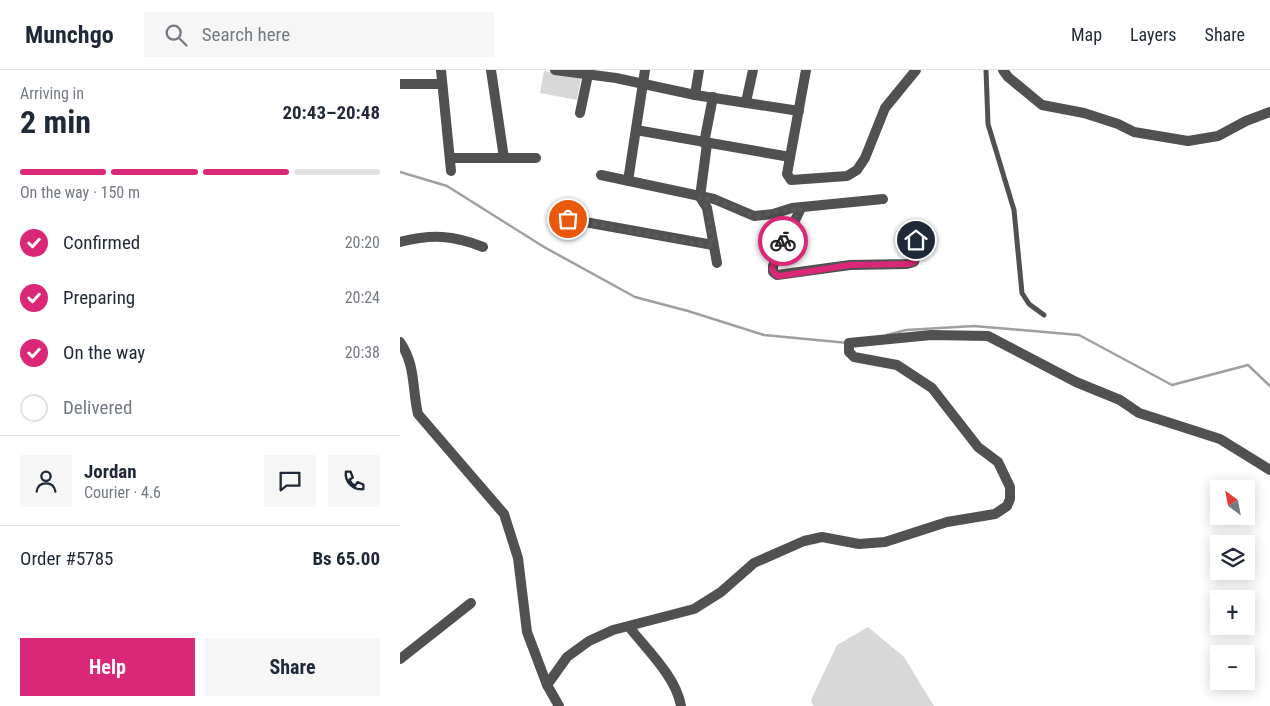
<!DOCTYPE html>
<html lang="en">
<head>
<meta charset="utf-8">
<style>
	:root { --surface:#fff; --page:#f6f6f7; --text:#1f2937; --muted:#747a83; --line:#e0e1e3; --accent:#db2777 }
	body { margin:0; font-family:"Roboto Condensed",sans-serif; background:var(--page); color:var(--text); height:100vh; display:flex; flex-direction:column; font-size:19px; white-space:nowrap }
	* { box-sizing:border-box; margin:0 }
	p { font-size:16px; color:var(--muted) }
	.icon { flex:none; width:28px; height:28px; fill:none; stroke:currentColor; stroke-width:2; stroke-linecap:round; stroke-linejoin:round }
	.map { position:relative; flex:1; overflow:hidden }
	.sheet { display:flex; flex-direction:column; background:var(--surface); width:400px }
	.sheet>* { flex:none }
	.needle { width:32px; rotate:328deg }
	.tools { position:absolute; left:810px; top:410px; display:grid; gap:10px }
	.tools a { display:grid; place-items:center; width:45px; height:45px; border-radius:0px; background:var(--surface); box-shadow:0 2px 12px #0003; font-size:25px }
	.pin { position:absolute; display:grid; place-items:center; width:42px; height:42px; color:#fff; margin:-21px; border:2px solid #fff; border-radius:50%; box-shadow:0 1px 5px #0007 }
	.courier { position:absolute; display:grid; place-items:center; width:50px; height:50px; margin:-25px; border:4px solid #db2777; border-radius:50%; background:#fff; color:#222; box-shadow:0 1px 6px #0007 }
	.overview em { font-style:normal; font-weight:700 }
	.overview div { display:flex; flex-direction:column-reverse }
	.overview { display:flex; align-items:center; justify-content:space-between; height:85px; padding:0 20px }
	h1 { font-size:32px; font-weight:700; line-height:38px }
	.bar { display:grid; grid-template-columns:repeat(4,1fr); gap:8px 5px; align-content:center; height:60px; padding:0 20px }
	.bar i { height:6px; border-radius:4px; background:var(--line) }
	.bar .current { background:var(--accent) }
	.bar p { grid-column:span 4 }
	.line { display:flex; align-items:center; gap:12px; padding:0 20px; border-top:1px solid var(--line) }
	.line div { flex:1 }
	.round { display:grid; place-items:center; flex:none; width:52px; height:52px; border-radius:0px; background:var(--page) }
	ol { padding:0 20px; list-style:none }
	li { display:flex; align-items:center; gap:15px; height:55px }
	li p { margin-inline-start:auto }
	li .icon { padding:5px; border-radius:50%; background:var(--accent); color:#fff; stroke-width:4 }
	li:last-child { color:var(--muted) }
	li i { width:28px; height:28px; border:2px solid var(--line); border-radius:50% }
	.cta { display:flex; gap:10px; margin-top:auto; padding:10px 20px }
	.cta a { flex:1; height:58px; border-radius:0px; background:var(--accent); color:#fff; font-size:20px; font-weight:700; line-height:58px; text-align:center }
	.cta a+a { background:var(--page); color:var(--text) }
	header { display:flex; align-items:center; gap:30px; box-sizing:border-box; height:70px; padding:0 25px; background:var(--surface); border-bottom:1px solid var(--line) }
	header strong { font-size:24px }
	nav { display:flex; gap:28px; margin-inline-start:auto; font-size:18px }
	.search { width:350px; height:45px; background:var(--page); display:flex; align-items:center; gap:12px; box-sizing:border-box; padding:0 18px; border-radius:0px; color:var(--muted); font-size:19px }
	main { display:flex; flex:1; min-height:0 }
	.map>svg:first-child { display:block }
	.green { fill:#d8d8d8 }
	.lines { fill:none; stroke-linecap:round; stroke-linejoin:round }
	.stream { stroke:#9f9f9f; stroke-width:2.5 }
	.service { stroke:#515151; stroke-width:5 }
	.minor { stroke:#515151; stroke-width:10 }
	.done { stroke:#595959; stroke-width:5; stroke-dasharray:0 9 }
	.route { stroke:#db2777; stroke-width:6 }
</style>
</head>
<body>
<header>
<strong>Munchgo</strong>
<div class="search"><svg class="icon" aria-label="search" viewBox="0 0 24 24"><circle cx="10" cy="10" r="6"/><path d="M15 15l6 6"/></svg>Search here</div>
<nav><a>Map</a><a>Layers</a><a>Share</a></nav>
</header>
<main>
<section class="sheet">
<div class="overview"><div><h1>2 min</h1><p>Arriving in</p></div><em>20:43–20:48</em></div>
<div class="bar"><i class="current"></i><i class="current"></i><i class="current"></i><i></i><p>On the way · 150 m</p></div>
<ol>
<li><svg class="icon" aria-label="check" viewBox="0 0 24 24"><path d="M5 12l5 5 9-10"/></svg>Confirmed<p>20:20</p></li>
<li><svg class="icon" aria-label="check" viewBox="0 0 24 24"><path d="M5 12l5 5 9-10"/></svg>Preparing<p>20:24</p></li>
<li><svg class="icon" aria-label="check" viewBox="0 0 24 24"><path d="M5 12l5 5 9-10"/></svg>On the way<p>20:38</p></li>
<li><i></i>Delivered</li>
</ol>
<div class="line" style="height:90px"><a class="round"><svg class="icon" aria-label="person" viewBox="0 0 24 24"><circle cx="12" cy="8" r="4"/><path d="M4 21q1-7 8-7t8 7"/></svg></a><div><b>Jordan</b><p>Courier · 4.6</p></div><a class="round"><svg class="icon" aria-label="chat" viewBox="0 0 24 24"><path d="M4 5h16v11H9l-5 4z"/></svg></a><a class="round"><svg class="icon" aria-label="phone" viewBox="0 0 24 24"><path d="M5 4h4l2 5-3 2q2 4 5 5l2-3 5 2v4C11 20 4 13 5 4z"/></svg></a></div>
<div class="line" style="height:65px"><div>Order #5785</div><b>Bs 65.00</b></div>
<div class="cta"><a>Help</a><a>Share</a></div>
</section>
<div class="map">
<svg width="870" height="636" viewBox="0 0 870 636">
	<rect width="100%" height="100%" fill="#fff"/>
	<g class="green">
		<path d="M144,1L181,8L177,30L140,23Z"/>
		<path d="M468,557L504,587L534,636H413L411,630L437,575Z"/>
	</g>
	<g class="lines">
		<g class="stream">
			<path d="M0,102L47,116L144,177L235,227L288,241L364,265L448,273"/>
			<path d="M487,265L506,260L574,256L679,265L772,315L848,295L870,316"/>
		</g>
		<path class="service" d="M586,0L588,54L614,140L622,223L629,234L644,245"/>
		<g class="minor">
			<path d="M41,0L51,101"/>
			<path d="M91,0L104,88"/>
			<path d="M155,0L216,8L295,25L399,41"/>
			<path d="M406,0L387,104L391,110L447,106L457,100L465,88L485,38L516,0"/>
			<path d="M603,0L608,7L642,35L684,43L718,54L734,62L788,71L818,66L846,51L870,42"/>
			<path d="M0,14H40"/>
			<path d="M295,25L299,0"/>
			<path d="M346,32L353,0"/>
			<path d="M180,43L189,0"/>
			<path d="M236,60L390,87"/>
			<path d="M304,73L313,27"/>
			<path d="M307,74L300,127L307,138L317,193"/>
			<path d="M50,88H136"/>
			<path d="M201,105L314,129L354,146L373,144L392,138L483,129"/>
			<path d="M228,111L245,0"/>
			<path d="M401,138L373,196V202L377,205L450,195L507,194L514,192L517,181L516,159"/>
			<path d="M168,149L313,175"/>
			<path d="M0,172C32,164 53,165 83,177"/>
			<path d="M0,272C16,295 12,319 18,344L104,444L118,488L127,562L147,615L159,636"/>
			<path d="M230,558C248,581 276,607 281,636"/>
			<path d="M0,589L71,533"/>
			<path d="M147,615L167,587L189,571L213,560L294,539L321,522L354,493L404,471L422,467L459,474L485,472L547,452L595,444L607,436L610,429V417L598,392L578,377L532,318L497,295L454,287L449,282V273L531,265L588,266L676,312L720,330L739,343L820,369L870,400"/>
		</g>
	</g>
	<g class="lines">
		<path class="done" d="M168,149L313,176L307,138L300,127L322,132L354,146L401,138L383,171"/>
		<path class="route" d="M383,171L372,199L375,204L379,206L450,195L507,194L514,192L517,188L516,170"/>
	</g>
</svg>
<div class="tools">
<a><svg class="needle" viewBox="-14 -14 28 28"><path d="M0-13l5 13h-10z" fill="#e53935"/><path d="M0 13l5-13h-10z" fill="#747a83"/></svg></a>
<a><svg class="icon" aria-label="layers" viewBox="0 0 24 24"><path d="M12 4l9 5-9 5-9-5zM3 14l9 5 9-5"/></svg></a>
<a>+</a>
<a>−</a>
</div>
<div class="pin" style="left:168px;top:149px;background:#ea580c"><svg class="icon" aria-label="bag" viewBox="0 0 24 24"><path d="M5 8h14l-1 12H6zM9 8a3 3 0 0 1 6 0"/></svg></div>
<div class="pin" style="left:516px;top:170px;background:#1f2937"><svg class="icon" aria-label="home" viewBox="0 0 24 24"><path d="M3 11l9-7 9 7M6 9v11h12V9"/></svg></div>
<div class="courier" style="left:383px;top:171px"><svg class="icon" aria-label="bike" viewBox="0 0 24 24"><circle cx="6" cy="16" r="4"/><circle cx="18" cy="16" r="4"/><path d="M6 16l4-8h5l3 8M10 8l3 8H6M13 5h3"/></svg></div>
</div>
</main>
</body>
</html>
